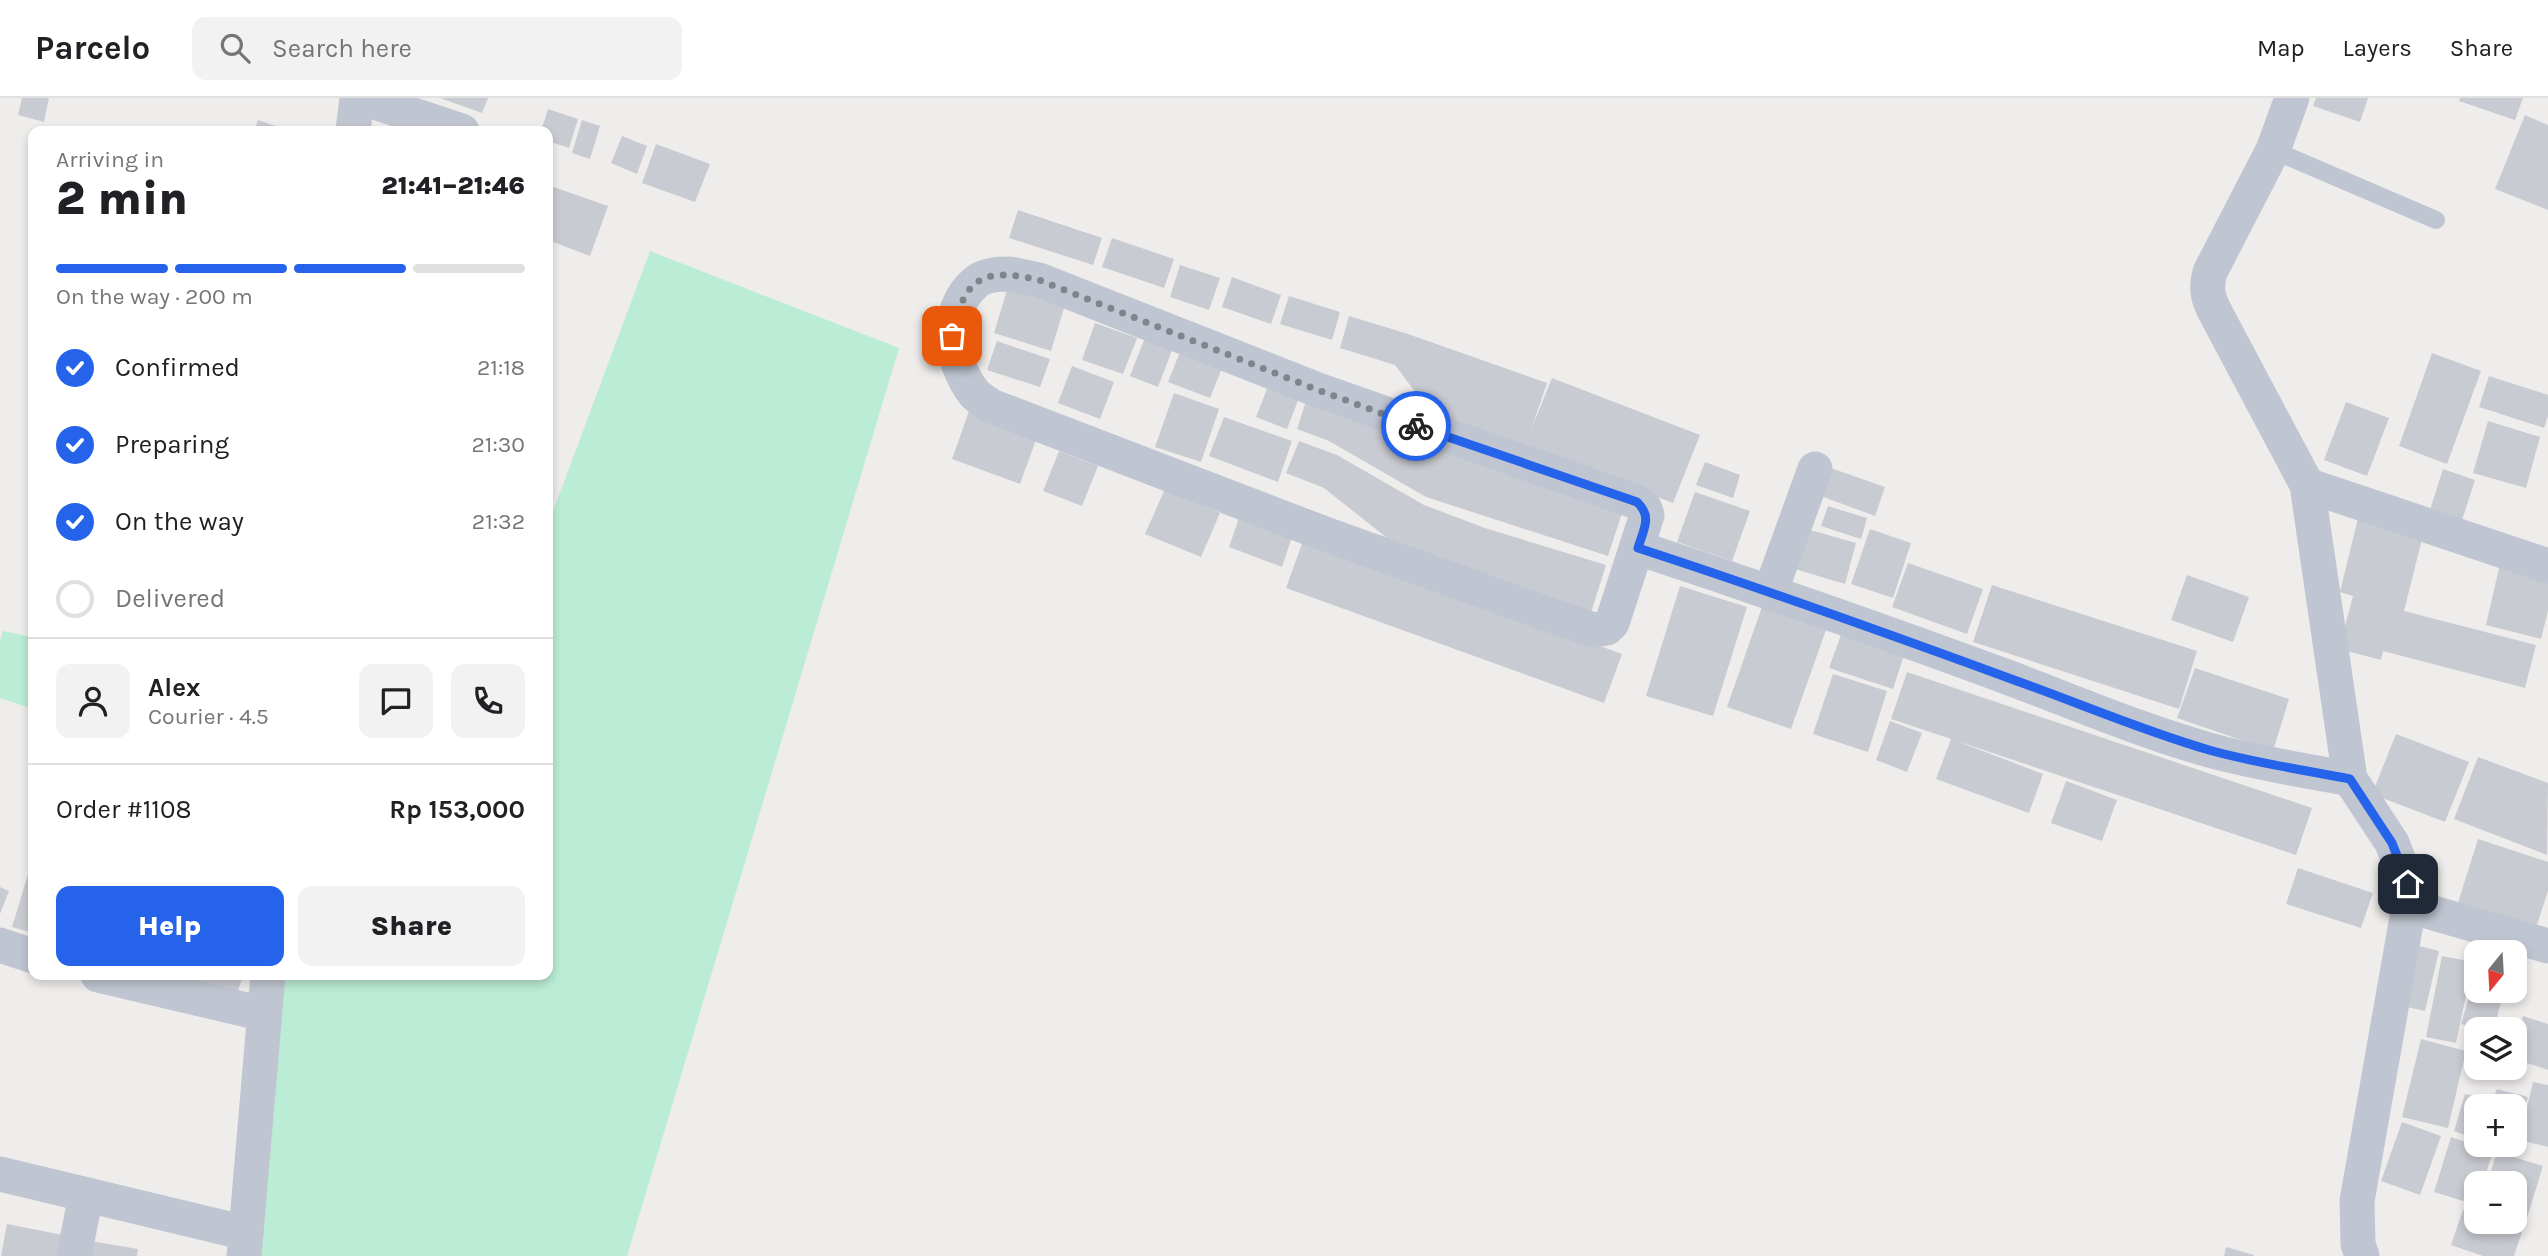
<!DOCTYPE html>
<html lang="en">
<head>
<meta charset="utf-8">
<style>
	:root { --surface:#fff; --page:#f2f2f2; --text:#202124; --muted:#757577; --line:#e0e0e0; --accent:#2563eb }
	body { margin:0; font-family:Karla,sans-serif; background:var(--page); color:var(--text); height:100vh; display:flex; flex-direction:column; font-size:26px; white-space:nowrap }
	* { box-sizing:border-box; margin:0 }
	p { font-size:23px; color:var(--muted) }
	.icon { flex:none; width:38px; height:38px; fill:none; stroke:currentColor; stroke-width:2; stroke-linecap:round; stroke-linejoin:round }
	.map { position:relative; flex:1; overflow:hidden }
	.side { position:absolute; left:28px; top:28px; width:525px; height:854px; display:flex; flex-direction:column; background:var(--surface); border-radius:14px; box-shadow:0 4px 10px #0003 }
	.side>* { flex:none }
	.needle { width:46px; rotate:198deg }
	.controls { position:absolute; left:2464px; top:842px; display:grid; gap:14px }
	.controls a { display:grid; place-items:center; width:63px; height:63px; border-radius:14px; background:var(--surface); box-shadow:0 4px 10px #0003; font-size:35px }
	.pin { position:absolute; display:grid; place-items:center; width:60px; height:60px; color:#fff; margin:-30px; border-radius:14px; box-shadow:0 4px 10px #0006 }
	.courier { position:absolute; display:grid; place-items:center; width:70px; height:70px; margin:-35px; border:5px solid #2563eb; border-radius:50%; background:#fff; color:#222; box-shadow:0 2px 9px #0007 }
	.overview em { font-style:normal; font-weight:800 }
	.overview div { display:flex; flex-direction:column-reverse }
	.overview { display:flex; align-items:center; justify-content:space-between; height:119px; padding:0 28px }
	h1 { font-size:46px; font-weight:800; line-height:52px }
	.bar { display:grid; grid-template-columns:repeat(4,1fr); gap:10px 7px; align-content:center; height:84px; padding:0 28px }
	.bar i { height:9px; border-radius:5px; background:var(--line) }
	.bar .selected { background:var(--accent) }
	.bar p { grid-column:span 4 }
	.line { display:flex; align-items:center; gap:18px; padding:0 28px; border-top:2px solid var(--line) }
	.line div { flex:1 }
	.round { display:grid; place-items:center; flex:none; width:74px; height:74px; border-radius:14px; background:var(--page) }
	ol { padding:0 28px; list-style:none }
	li { display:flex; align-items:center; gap:21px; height:77px }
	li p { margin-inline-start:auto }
	li .icon { padding:7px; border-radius:50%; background:var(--accent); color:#fff; stroke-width:4 }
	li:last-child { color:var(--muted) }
	li i { width:38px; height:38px; border:4px solid var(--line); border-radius:50% }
	.cta { display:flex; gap:14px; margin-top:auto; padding:14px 28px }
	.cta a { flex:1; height:80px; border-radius:14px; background:var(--accent); color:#fff; font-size:28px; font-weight:800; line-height:80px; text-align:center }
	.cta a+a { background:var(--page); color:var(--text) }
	header { display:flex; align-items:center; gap:42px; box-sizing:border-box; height:98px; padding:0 35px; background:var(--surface); border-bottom:2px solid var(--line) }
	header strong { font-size:33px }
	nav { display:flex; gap:38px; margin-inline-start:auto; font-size:24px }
	.search { width:490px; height:63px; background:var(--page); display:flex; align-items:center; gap:18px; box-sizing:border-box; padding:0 24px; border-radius:14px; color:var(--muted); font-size:26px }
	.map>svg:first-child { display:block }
	.green { fill:#bbecd5 }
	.building { fill:#c9cbd2 }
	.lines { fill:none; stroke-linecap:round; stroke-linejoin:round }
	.lane { stroke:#c0c6d1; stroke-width:18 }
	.street { stroke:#c0c6d1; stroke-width:35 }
	.done { stroke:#80858c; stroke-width:7; stroke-dasharray:0 12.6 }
	.route { stroke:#2563eb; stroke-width:9 }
</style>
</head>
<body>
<header>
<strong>Parcelo</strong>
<div class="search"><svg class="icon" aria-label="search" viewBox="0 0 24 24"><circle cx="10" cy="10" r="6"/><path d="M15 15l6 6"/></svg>Search here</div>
<nav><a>Map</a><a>Layers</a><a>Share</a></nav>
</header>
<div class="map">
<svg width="2548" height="1158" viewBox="0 0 2548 1158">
	<rect width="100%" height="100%" fill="#efedec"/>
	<g class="green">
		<path d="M650,153L899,250L627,1158H236L265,877H548V427Z"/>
		<path d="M3,533L33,539V611L0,600V542Z"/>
	</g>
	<g class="building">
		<path d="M22,0H49L44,24L18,17Z"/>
		<path d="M440,0H488L482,15Z"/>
		<path d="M2316,0H2368L2360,24L2313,8Z"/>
		<path d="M2460,0H2523L2515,22L2459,3Z"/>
		<path d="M548,11L578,21L569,50L548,43V33H541Z"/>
		<path d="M2525,17L2548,27V112L2495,91Z"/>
		<path d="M258,22L290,33H254Z"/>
		<path d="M582,22L600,28L590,61L572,55Z"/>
		<path d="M192,28L208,33H190Z"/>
		<path d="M622,38L647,48L637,76L611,65Z"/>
		<path d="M656,46L710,66L695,104L642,85Z"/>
		<path d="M548,87L608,108L590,158L548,142Z"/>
		<path d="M1018,112L1102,140L1093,167L1009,140Z"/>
		<path d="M1112,140L1174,161L1164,190L1102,169Z"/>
		<path d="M1180,167L1220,180L1209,212L1170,199Z"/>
		<path d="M1232,179L1281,197L1271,226L1222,209Z"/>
		<path d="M1008,189L1065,207L1051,253L994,235Z"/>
		<path d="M1289,198L1340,214L1332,242L1280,226Z"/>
		<path d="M1349,218L1405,235L1547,285L1531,332L1552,280L1700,337L1673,405L1525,348L1431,315L1395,267L1340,250Z"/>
		<path d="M1095,225L1137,240L1123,276L1082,262Z"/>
		<path d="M1146,237L1174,247L1158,289L1130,278Z"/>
		<path d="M997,243L1050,261L1040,289L987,272Z"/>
		<path d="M1180,254L1222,270L1210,300L1168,284Z"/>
		<path d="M2432,255L2481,273L2447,366L2399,348Z"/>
		<path d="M1072,268L1114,284L1100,321L1058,305Z"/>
		<path d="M2489,278L2548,297V318L2544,330L2479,309Z"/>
		<path d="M1270,283L1301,295L1287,331L1256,319Z"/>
		<path d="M1174,295L1219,311L1201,364L1155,349Z"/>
		<path d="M1307,300L1623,412L1608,458L1426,399L1329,343L1297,331Z"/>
		<path d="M2346,304L2389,320L2367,378L2324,362Z"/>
		<path d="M969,313L1037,339L1020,386L952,361Z"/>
		<path d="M1224,319L1292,343L1278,384L1209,358Z"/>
		<path d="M2488,323L2540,339L2526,390L2473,375Z"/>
		<path d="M1299,343L1337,357L1424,407L1485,430L1606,467L1590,518L1406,455L1324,390L1286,375Z"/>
		<path d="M1059,353L1098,368L1082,408L1043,393Z"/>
		<path d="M1705,364L1740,377L1733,400L1696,387Z"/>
		<path d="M1828,369L1885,389L1875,418L1818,397Z"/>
		<path d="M2443,371L2475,382L2460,428L2428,418Z"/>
		<path d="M1165,391L1220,415L1201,459L1145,436Z"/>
		<path d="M1695,394L1750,413L1732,463L1677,444Z"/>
		<path d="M1828,408L1867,420L1861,441L1821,428Z"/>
		<path d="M1240,417L1293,436L1282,469L1229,449Z"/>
		<path d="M2358,420L2423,437L2404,513L2536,547L2525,590L2383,553L2381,562L2339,551L2353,498L2340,494Z"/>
		<path d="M1807,431L1856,445L1845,486L1795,471Z"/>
		<path d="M1870,431L1911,445L1893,500L1851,486Z"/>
		<path d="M1304,440L1622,556L1604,605L1286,490Z"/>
		<path d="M2501,461L2548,473V513L2541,541L2486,527Z"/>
		<path d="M1908,465L1983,491L1967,536L1892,509Z"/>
		<path d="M2187,477L2249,499L2233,544L2171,522Z"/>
		<path d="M1992,487L2197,553L2179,611L1973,544Z"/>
		<path d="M1680,488L1747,509L1713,618L1646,598Z"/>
		<path d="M1763,506L1827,529L1791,631L1727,609Z"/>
		<path d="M1842,534L1905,554L1893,591L1829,570Z"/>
		<path d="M2195,570L2289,601L2273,653L2177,620Z"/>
		<path d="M1907,574L2312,710L2296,757L1954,642L2043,676L2029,715L1936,681L1951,641L1891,621Z"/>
		<path d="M1833,576L1887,593L1868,654L1813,636Z"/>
		<path d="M1890,623L1922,635L1907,674L1876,662Z"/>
		<path d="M2396,636L2469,664L2445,724L2372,696Z"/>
		<path d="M2478,659L2548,685L2547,757L2454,721Z"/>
		<path d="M2066,683L2117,702L2102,743L2051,725Z"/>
		<path d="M2478,741L2548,764V793L2534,836L2456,811Z"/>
		<path d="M30,770L33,771V835L12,829Z"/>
		<path d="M2298,770L2373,795L2361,830L2286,806Z"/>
		<path d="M0,789L9,793L0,816Z"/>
		<path d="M2407,845L2439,853L2425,913L2393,906Z"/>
		<path d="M2442,858L2473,864L2456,945L2426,939Z"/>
		<path d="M2476,875V892H2504L2494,931H2480L2461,926Z"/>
		<path d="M192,877H243L235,903L188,889Z"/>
		<path d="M2523,918L2548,926V972L2515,961V943Z"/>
		<path d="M2421,941L2466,953L2448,1030L2402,1019Z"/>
		<path d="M2533,984L2548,987V1049L2519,1042Z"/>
		<path d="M2497,991L2528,999L2515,1038V1008H2476V1041L2454,1033L2465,996L2492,1003Z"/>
		<path d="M2402,1024L2441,1038L2420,1097L2381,1083Z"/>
		<path d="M2451,1039L2493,1053L2483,1085H2476V1107L2434,1094Z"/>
		<path d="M2496,1046H2512L2511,1052Z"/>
		<path d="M2497,1054L2543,1068L2526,1123L2515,1120V1085H2487Z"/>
		<path d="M2463,1112L2476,1117V1124H2494L2522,1134L2514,1158H2483L2451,1147Z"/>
		<path d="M7,1126L68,1138L64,1158H1Z"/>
		<path d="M85,1142L138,1151L137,1158H82Z"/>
		<path d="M2226,1149L2254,1157V1158H2224Z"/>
	</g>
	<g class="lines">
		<path class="lane" d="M2273,52L2436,122"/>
		<g class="street">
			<path d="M362,0L462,33"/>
			<path d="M2292,0L2273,52L2210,174C2206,189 2207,198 2214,212L2307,387L2350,681L2392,745L2408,786L2409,808L2357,1103L2358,1146L2362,1158"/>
			<path d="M353,33L357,0"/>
			<path d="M1011,176L1039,182L1318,292L1637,404L1645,411L1647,417L1612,525L1607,530L1594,532L1553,518L1325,436L991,308C986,304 978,300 974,295C950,264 943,213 975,185C984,176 999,176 1011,176Z"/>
			<path d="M2307,387L2548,468"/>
			<path d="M1638,450C1759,490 1880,532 1999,576C2069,602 2138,632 2209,652C2255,665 2303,672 2350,681"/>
			<path d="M1770,495L1815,371"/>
			<path d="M2409,808L2548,848"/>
			<path d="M0,847L33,858"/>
			<path d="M98,877L264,916"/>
			<path d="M0,1076L246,1135"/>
			<path d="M74,1158L86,1097"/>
			<path d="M244,1158L268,877"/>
		</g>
	</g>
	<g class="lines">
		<path class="done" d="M952,238C964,180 981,169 1039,182L1318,292L1416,328"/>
		<path class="route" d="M1416,328L1637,404C1653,419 1643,432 1638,450C1764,491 1889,536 2014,582C2079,605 2143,633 2209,652C2255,665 2304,672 2350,681L2392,745L2408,786"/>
	</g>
</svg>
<div class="controls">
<a><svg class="needle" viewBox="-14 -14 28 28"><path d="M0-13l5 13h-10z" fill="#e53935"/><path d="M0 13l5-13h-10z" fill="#757577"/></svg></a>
<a><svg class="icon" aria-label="layers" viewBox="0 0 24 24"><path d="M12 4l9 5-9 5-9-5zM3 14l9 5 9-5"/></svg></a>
<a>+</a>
<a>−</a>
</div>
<div class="pin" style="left:952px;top:238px;background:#ea580c"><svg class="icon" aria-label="bag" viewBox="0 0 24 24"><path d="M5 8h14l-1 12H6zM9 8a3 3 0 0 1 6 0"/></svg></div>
<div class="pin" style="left:2408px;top:786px;background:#1f2937"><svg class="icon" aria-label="home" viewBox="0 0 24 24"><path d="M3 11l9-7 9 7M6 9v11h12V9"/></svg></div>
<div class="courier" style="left:1416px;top:328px"><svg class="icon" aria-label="bike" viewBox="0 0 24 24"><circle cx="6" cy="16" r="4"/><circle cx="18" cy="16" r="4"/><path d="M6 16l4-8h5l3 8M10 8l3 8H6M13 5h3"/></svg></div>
<section class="side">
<div class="overview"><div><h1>2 min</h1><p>Arriving in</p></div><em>21:41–21:46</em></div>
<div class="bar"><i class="selected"></i><i class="selected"></i><i class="selected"></i><i></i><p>On the way · 200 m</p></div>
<ol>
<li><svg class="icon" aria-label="check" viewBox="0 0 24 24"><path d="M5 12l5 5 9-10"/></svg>Confirmed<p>21:18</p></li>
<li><svg class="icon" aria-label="check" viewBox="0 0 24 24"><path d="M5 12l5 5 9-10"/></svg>Preparing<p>21:30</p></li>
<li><svg class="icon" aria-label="check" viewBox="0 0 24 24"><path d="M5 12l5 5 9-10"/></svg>On the way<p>21:32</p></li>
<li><i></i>Delivered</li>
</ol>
<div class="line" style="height:126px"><a class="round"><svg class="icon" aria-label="person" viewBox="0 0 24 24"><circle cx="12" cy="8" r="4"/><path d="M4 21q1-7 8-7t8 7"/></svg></a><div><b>Alex</b><p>Courier · 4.5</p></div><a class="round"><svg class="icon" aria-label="chat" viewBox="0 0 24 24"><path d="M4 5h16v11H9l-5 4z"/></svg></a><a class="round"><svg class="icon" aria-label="phone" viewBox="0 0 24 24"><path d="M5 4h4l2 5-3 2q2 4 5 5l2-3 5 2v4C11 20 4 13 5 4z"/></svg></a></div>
<div class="line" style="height:91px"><div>Order #1108</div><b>Rp 153,000</b></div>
<div class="cta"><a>Help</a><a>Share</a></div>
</section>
</div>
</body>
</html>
